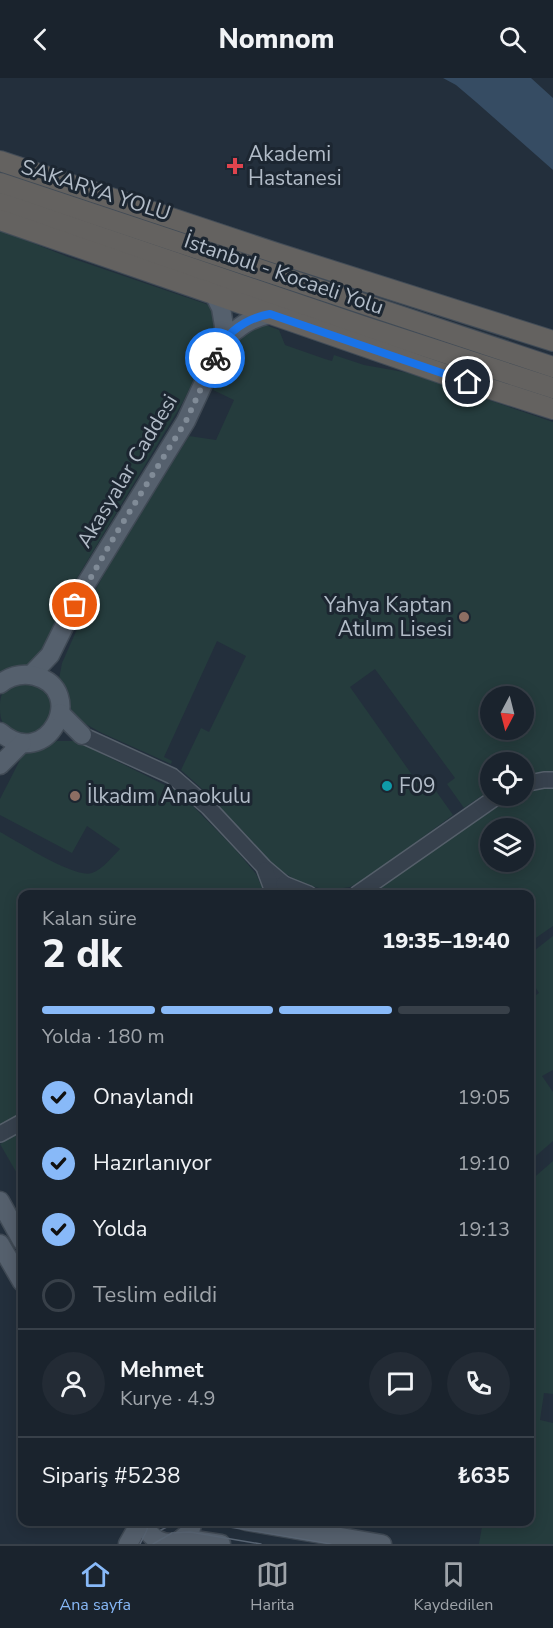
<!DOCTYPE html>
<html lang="tr">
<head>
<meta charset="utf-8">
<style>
	:root { --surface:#1a232d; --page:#232b35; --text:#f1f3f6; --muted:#9fa4aa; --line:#384049; --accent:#88b9f8 }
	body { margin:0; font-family:"Nunito Sans",sans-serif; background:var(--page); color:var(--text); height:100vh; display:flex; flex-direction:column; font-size:22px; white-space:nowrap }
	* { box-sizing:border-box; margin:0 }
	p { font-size:20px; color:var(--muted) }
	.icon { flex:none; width:33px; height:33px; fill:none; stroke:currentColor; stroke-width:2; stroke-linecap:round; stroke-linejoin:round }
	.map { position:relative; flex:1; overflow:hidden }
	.sheet { position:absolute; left:18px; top:812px; width:516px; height:636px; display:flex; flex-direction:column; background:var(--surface); border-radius:12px; box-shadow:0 3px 15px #0003,0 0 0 2px var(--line) }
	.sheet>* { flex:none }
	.needle { width:39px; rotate:187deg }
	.controls { position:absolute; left:480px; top:608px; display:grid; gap:12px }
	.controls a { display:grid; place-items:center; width:54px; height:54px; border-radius:50%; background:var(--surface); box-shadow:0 3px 15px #0003,0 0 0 2px var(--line); font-size:30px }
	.pin { position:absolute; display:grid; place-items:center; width:51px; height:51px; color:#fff; margin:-26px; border:3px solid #fff; border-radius:50%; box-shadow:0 2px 6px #0007 }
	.courier { position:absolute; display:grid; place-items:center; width:60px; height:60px; margin:-30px; border:4px solid #1a73e8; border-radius:50%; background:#fff; color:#222; box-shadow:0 2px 8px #0007 }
	.headline em { font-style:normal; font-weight:800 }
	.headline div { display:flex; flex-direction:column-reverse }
	.headline { display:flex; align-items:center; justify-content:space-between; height:102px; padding:0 24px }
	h1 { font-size:39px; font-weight:800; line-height:45px }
	.bar { display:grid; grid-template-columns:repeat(4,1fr); gap:9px 6px; align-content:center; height:72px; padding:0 24px }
	.bar i { height:8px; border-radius:4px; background:var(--line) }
	.bar .current { background:var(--accent) }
	.bar p { grid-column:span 4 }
	.line { display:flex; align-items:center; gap:15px; padding:0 24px; border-top:2px solid var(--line) }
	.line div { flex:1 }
	.round { display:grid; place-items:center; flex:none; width:63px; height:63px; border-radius:32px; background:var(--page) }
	ol { padding:0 24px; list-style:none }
	li { display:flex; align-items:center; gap:18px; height:66px }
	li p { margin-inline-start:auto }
	li .icon { padding:6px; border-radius:50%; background:var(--accent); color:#111; stroke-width:4 }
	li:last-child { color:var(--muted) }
	li i { width:33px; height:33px; border:3px solid var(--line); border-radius:50% }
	header { display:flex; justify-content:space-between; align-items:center; height:78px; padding:0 24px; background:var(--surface); font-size:27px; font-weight:800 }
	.menu { display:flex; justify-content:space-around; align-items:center; height:84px; border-top:2px solid var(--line); background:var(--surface); font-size:16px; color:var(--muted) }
	.menu a { display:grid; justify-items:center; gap:3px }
	.menu .current { color:var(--accent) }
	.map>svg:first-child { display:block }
	.green { fill:#253c3d; fill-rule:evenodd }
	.water { fill:#364c63 }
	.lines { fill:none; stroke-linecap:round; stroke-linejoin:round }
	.tertiary-casing { stroke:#555f6a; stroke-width:18 }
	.primary-casing { stroke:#404a55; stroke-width:21 }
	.trunk-casing { stroke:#424c57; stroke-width:22 }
	.tertiary { stroke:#37414d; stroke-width:15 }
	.primary { stroke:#55606d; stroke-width:18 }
	.trunk { stroke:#646260; stroke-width:20 }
	.tram { stroke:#596574; stroke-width:1.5 }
	.done { stroke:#808b97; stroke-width:6; stroke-dasharray:0 10.8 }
	.route { stroke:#1a73e8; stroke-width:8 }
	.health-dot { fill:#e0444e; stroke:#1c2631; stroke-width:2 }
	.education-dot { fill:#8d6e63; stroke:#1c2631; stroke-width:2 }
	.culture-dot { fill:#0f9aa8; stroke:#1c2631; stroke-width:2 }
	.labels { text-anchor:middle; stroke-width:6; stroke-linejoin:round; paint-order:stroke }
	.poi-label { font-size:21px; fill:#b2bcc8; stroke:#1c2631; text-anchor:start }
	.street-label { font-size:21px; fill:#b2bcc8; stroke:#1c2631 }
</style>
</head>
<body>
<header><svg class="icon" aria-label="back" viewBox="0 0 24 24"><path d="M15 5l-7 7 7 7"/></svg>Nomnom<svg class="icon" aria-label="search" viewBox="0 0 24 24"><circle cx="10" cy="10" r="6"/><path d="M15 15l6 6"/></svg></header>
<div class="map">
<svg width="553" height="1466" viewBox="0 0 553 1466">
	<rect width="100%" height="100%" fill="#232f3c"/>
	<g class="green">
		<path d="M0,152L68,179L206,226L212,229L217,248L214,260L183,324L77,500C73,508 68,517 63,525C54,544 45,576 28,588C20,592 9,594 0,595Z"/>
		<path d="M263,246L279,252L285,267L325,281L332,283L334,277L364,287L409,295L553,344V694L529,695L524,696V684H490V712L464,730L447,706L455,700L375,591L350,609L427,718L436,713L453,737L364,802L350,809L337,811H323L302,806L278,791L210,718L181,692L201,650L209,654L246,578L217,563L164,679L172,683L171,686L102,655L80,643L71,631L59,601L62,585L90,522L109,487L189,358L216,362L234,322L213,312L238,259L251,247ZM490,618H524V651H490Z"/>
		<path d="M21,603C45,607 50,611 53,636L37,656C17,658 0,655 0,631C0,624 0,618 4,613C8,609 16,606 21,603Z"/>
		<path d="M57,663H76L175,712L186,721L235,771L256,796L265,816H22V1035L0,1047V754C17,763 75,801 92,795C103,791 112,779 120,771L87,748L72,775L0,737V721L22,678L41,668Z"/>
		<path d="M539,709L553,711V848L530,864V816L370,815L515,717H524V712ZM490,750H524V783H490Z"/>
		<path d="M553,858V992L542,998L553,1014V1063L530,1083V921L539,915L530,901V876Z"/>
		<path d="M22,1054V1104L0,1066Z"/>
		<path d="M553,1083V1316L544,1315L540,1342L553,1345V1466H479L483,1443H530V1103Z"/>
	</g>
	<path class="water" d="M443,0H531L553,20V92L476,24L456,7Z"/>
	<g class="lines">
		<defs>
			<g id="tertiary">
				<path d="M82,657L172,698L208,729L264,789L284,806L293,816"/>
				<path d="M524,706L544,702H553"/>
				<path d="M265,792L274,816"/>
				<path d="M284,806L309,816"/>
				<path d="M357,816L499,717"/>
				<path d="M0,1056L22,1044"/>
			</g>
			<g id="primary">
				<path d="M223,263C240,248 248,241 270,236"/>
				<path d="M31,597L50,577L81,514L186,343L223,263L224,248L221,230L214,216"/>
				<path d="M0,606C10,598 22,595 35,598C89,612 47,695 0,654"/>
				<path d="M60,635L82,657"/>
				<path d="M0,687L22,665"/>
				<path d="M0,1123L22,1163"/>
				<path d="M0,1166L22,1204"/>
				<path d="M144,1443C147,1457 157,1465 172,1465"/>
				<path d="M246,1443L382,1466"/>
				<path d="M179,1463L190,1454L193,1443"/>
				<path d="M128,1466L141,1443"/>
				<path d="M169,1466L188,1461L221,1466"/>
			</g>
			<g id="trunk">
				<path d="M0,83L276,175L553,263"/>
				<path d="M0,105L553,289"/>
				<path d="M0,125L365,249L553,310"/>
				<path d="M0,142L447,297L553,331"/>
			</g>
		</defs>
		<use href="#tertiary" class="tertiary-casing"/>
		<use href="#primary" class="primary-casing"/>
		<use href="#trunk" class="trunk-casing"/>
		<use href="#tertiary" class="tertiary"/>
		<use href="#primary" class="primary"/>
		<use href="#trunk" class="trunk"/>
		<g class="tram">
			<path d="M194,1443L331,1466"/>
			<path d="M161,1452C171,1446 181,1444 192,1443"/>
			<path d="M140,1466L147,1452L148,1443"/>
			<path d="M153,1466L172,1455L190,1454L261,1466"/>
		</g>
	</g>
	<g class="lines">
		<path class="done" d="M75,527L117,454L186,343L215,280"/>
		<path class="route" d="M215,280C218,275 220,267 224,263C235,248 253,239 270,236L468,304"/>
	</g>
	<path class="health-dot" d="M232 79h6v6h6v6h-6v6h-6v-6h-6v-6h6z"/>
	<g class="education-dot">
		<circle cx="464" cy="539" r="6"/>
		<circle cx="75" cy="718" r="6"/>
	</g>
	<circle class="culture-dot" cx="387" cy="708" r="6"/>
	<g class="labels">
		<g class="poi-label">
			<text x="248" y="83">Akademi<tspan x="248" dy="24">Hastanesi</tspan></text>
			<text x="452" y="534" text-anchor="end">Yahya Kaptan<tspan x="452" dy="24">Atılım Lisesi</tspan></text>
			<text x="399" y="715">F09</text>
			<text x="87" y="725">İlkadım Anaokulu</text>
		</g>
		<g class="street-label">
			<text transform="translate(96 112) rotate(18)" y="7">SAKARYA YOLU</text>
			<text transform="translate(284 196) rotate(19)" y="7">İstanbul - Kocaeli Yolu</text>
			<text transform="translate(127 393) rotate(-59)" y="7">Akasyalar Caddesi</text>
		</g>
	</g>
</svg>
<div class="controls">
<a><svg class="needle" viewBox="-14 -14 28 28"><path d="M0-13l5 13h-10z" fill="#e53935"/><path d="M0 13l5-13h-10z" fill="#9fa4aa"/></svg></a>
<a><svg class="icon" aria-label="locate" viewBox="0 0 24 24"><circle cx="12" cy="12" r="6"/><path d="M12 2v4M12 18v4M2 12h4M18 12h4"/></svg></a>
<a><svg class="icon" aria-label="layers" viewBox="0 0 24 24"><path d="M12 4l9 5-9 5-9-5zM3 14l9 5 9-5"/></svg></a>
</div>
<div class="pin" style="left:75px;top:527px;background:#ea580c"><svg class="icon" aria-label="bag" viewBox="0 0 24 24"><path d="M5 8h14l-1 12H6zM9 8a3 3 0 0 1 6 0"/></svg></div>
<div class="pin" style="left:468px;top:304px;background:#1f2937"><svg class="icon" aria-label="home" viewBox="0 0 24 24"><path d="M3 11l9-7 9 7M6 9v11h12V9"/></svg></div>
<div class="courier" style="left:215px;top:280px"><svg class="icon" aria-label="bike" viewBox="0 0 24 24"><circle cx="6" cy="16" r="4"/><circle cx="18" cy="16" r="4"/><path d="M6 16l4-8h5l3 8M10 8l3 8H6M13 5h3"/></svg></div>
<section class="sheet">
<div class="headline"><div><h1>2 dk</h1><p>Kalan süre</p></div><em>19:35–19:40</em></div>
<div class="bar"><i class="current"></i><i class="current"></i><i class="current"></i><i></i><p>Yolda · 180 m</p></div>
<ol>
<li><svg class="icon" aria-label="check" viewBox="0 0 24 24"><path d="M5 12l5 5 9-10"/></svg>Onaylandı<p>19:05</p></li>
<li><svg class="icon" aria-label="check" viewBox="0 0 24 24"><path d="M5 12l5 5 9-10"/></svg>Hazırlanıyor<p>19:10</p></li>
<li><svg class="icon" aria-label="check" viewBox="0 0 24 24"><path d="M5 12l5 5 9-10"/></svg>Yolda<p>19:13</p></li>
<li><i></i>Teslim edildi</li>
</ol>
<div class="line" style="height:108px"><a class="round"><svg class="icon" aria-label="person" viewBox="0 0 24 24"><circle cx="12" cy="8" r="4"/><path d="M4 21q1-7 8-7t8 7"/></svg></a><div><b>Mehmet</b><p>Kurye · 4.9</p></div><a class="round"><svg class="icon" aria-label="chat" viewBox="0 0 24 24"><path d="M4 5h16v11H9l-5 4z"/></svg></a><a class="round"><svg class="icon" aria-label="phone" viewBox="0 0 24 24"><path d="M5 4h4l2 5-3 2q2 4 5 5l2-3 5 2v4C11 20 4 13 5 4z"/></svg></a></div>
<div class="line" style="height:78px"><div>Sipariş #5238</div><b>₺635</b></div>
</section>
</div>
<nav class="menu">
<a class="current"><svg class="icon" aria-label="home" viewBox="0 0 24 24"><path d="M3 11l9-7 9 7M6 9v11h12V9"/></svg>Ana sayfa</a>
<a><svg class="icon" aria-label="map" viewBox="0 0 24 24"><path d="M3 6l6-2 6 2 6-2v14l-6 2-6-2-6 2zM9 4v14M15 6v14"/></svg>Harita</a>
<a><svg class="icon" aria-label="saved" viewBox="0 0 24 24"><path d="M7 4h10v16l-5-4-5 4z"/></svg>Kaydedilen</a>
</nav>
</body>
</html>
